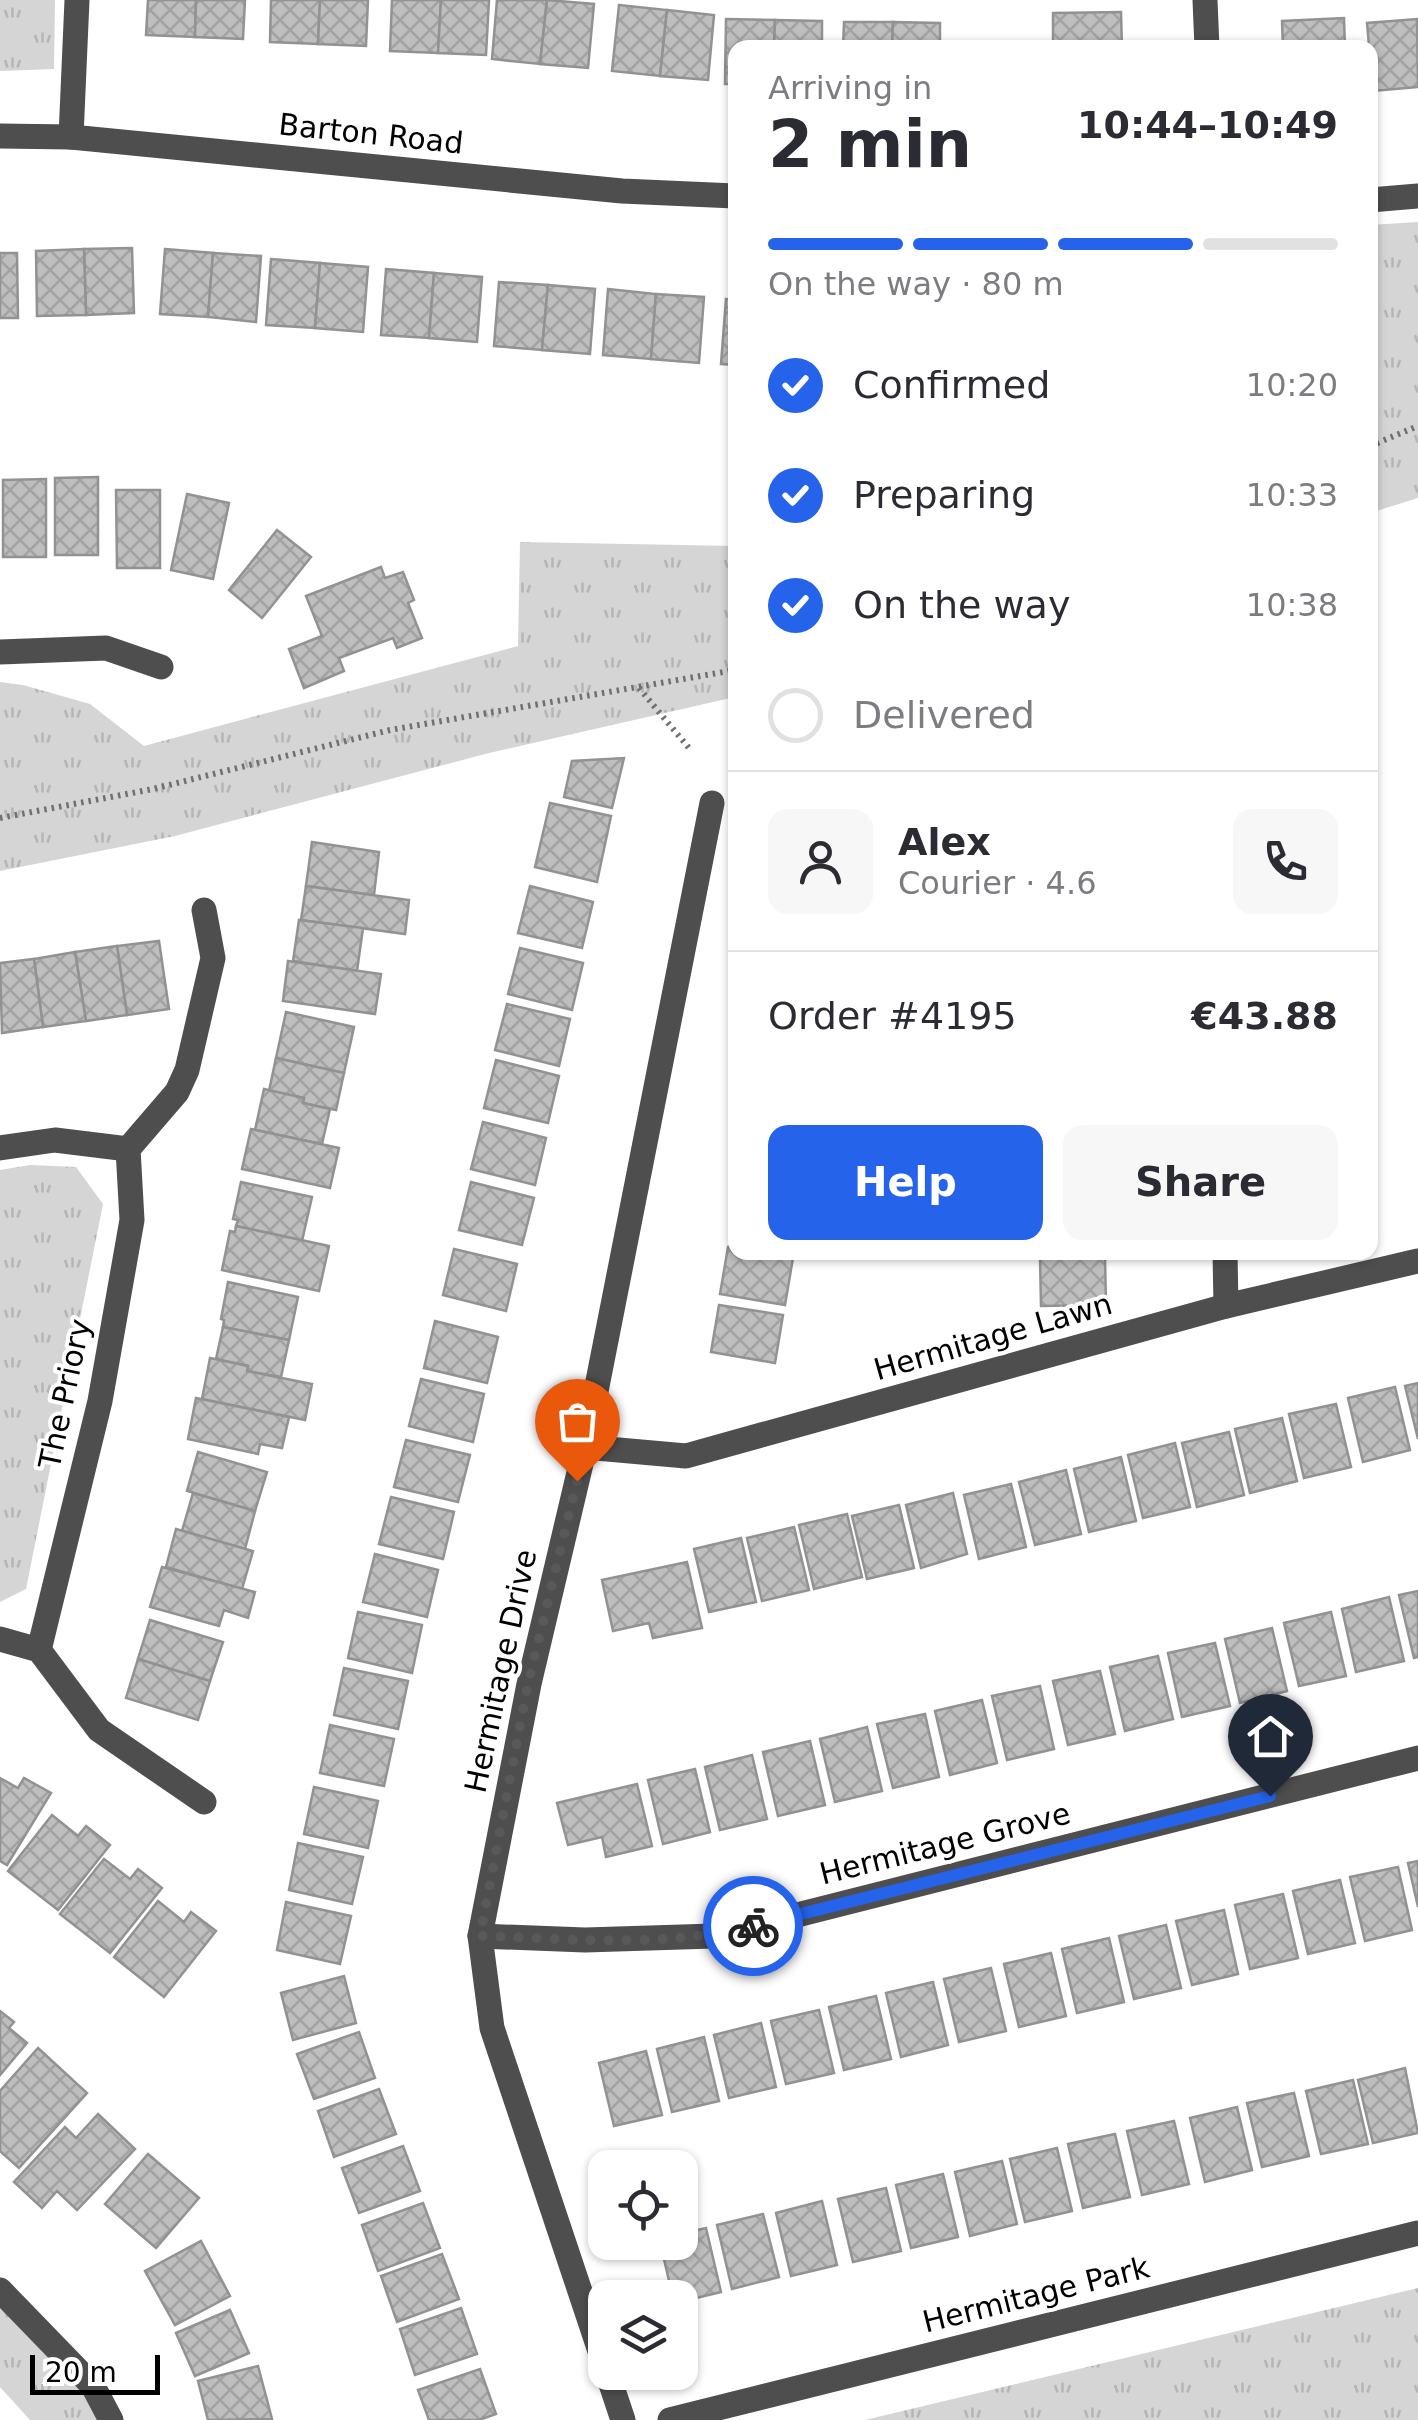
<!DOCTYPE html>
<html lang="en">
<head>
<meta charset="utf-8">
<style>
	:root { --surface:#fff; --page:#f7f7f7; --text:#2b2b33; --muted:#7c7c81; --line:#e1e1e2; --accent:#2563eb }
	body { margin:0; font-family:"DejaVu Sans",sans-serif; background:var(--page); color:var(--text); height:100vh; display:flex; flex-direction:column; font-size:38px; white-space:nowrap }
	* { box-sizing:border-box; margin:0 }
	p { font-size:32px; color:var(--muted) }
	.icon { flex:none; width:55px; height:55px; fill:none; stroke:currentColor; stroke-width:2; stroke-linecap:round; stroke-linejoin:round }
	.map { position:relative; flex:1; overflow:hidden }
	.panel { position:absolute; left:728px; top:40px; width:650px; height:1220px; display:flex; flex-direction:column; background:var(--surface); border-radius:20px; box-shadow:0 2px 8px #0004 }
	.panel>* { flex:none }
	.tools { position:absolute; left:588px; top:2150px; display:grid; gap:20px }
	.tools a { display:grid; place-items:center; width:110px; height:110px; border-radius:20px; background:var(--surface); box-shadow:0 2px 8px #0004; font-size:50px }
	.scale { position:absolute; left:30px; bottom:25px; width:130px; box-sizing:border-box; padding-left:10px; border:5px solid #000; border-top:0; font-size:28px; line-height:35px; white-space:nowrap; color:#000; -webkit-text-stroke:8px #fff; paint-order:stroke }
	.pin { position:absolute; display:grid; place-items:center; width:85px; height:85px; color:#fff; margin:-102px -42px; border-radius:50% 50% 50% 0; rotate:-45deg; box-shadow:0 0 10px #0007 }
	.pin .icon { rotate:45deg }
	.courier { position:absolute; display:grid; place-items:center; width:100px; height:100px; margin:-50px; border:8px solid #2563eb; border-radius:50%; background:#fff; color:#222; box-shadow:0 2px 12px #0007 }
	.head em { font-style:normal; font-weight:600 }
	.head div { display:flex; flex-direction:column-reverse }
	.head { display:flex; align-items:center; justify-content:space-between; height:170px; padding:0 40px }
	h1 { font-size:65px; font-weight:600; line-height:75px }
	.bar { display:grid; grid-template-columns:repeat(4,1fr); gap:15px 10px; align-content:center; height:120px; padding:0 40px }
	.bar i { height:12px; border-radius:8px; background:var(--line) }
	.bar .on { background:var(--accent) }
	.bar p { grid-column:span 4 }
	.line { display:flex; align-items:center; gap:25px; padding:0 40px; border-top:2px solid var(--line) }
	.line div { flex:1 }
	.round { display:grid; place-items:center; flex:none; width:105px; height:105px; border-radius:20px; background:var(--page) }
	ol { padding:0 40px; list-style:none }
	li { display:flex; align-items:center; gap:30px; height:110px }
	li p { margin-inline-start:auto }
	li .icon { padding:10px; border-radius:50%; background:var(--accent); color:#fff; stroke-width:4 }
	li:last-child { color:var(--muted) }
	li i { width:55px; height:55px; border:5px solid var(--line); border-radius:50% }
	.button { display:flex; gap:20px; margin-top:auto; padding:20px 40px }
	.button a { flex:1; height:115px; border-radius:20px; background:var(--accent); color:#fff; font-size:40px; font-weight:600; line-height:115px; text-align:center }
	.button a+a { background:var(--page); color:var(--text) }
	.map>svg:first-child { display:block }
	.grass { fill:url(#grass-tufts) }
	.building { fill:url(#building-cross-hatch); stroke:#929292; stroke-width:2.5 }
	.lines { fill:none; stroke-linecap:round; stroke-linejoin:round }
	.path { stroke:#707070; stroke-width:6; stroke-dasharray:2.5 5; stroke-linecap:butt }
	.minor { stroke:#4e4e4e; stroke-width:25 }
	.done { stroke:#595959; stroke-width:10; stroke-dasharray:0 18 }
	.route { stroke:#2563eb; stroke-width:12 }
	.labels { text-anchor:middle; stroke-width:8; stroke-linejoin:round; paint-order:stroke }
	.street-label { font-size:30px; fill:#000; stroke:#fff }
</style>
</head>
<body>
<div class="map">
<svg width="1418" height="2420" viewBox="0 0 1418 2420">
	<defs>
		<pattern id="grass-tufts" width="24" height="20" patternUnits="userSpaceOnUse" patternTransform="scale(2.5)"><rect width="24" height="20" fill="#d5d5d5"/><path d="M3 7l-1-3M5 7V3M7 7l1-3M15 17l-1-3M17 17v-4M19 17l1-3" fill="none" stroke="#b5b5b5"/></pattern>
		<pattern id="building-cross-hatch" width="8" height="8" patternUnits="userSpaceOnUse" patternTransform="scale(2.5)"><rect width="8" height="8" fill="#bebebe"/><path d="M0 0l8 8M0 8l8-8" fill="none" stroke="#a2a2a2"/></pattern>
	</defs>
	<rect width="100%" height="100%" fill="#fff"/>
	<g class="grass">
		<path d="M0,0H55L54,69L0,71Z"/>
		<path d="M1418,222V498L1370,513V225Z"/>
		<path d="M520,542L735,546V697L489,753L175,836L0,871V682L23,685L90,704L144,746L518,646Z"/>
		<path d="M30,1165L76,1167L103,1204L26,1589L0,1602V1170Z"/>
		<path d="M1418,2288V2420H865Z"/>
		<path d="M0,2300L87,2391L102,2420H30L0,2387Z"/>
	</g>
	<g class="building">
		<path d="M148,0H196L195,37L146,35Z"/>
		<path d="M196,0H245L243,39L195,37Z"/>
		<path d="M271,0H320L318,44L270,42Z"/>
		<path d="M320,0H368L366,46L318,44Z"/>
		<path d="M392,0H441L438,53L390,51Z"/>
		<path d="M441,0H489L486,55L438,53Z"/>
		<path d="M497,0H547L540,64L492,59Z"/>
		<path d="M547,0L594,4L588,68L540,64Z"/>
		<path d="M619,5L667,10L660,76L612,71Z"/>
		<path d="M667,10L714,15L708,80L660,76Z"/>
		<path d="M1121,12L1122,48H1053V13Z"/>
		<path d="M1344,18L1345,48H1283L1282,21Z"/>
		<path d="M726,19L775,20L774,48H735V84H725Z"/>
		<path d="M1417,19L1418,87L1373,91L1367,23Z"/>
		<path d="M775,20L822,21V48H774Z"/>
		<path d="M844,22H893L892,48H843Z"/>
		<path d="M893,22L940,23V48H892Z"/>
		<path d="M132,248L134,313L86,315L84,249Z"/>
		<path d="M84,249L86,315L37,316L36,251Z"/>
		<path d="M165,249L213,253L208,317L160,314Z"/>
		<path d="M0,253H17L18,318H0Z"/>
		<path d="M213,253L261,256L256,322L208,317Z"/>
		<path d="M271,259L320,263L315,328L266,325Z"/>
		<path d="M320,263L368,267L363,332L315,328Z"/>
		<path d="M386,269L434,273L429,338L381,335Z"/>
		<path d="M434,273L482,277L477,342L429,338Z"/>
		<path d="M499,282L548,285L542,350L494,346Z"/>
		<path d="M548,285L595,289L590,354L542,350Z"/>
		<path d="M608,289L656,294L651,359L603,355Z"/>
		<path d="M656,294L704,297L699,363L651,359Z"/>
		<path d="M726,299L735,300V365L721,364Z"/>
		<path d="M98,477V555H55V478Z"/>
		<path d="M46,479V557H3V480Z"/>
		<path d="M116,490H160V568H117Z"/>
		<path d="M187,494L229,503L213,579L171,570Z"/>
		<path d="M277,530L311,557L262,618L229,590Z"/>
		<path d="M381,567L385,578L403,572L414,600L408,603L422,638L397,648L393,638L339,658L344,671L304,688L289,649L322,636L306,596Z"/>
		<path d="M624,758L612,808L564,797L572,761Z"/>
		<path d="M550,803L611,816L597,882L535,867Z"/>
		<path d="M312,842L379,852L374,895L306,886Z"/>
		<path d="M306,886L409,900L405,934L301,920Z"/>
		<path d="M530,886L593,902L582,948L518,933Z"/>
		<path d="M299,920L363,928L357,971L293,961Z"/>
		<path d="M159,941L169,1009L127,1015L117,946Z"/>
		<path d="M117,946L127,1015L86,1021L75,952Z"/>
		<path d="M520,948L583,963L572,1010L508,994Z"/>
		<path d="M75,952L86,1021L43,1027L34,959Z"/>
		<path d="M34,959L43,1027L2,1033L0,963Z"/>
		<path d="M288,961L381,974L375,1014L283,1001Z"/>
		<path d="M507,1004L570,1019L559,1066L495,1050Z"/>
		<path d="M286,1012L354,1027L344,1073L276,1058Z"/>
		<path d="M276,1058L344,1073L336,1110L303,1103L304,1098L269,1091Z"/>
		<path d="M496,1060L559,1076L548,1123L484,1108Z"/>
		<path d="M264,1089L304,1098L303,1103L330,1109L322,1144L255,1130Z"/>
		<path d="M483,1122L546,1138L535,1185L471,1169Z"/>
		<path d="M251,1129L339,1148L330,1188L242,1169Z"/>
		<path d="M241,1182L312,1197L302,1241L236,1226L238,1220L233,1219Z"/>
		<path d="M471,1182L534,1198L522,1245L459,1230Z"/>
		<path d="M236,1226L329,1246L319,1291L222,1270L230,1231L235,1232Z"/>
		<path d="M728,1247L735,1248V1252L793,1258L785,1305L720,1294Z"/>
		<path d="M454,1249L517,1264L506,1311L443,1295Z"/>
		<path d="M1105,1256L1106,1305L1041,1306L1040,1258Z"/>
		<path d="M228,1282L298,1297L289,1340L223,1327L224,1320L221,1319Z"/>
		<path d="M719,1305L783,1315L775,1363L711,1352Z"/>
		<path d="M435,1321L498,1337L487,1383L424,1368Z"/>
		<path d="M223,1327L289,1340L281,1377L247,1371L248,1366L216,1359Z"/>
		<path d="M210,1358L248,1366L247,1371L312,1384L305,1420L202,1399Z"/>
		<path d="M421,1379L484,1394L473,1442L409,1426Z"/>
		<path d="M1418,1383V1439L1405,1386Z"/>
		<path d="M1395,1387L1410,1450L1363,1462L1348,1398Z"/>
		<path d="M196,1398L289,1417L282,1448L260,1444L258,1454L188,1439Z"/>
		<path d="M1336,1404L1351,1467L1304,1478L1289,1414Z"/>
		<path d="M1282,1418L1297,1481L1250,1493L1235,1429Z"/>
		<path d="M1229,1432L1244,1495L1197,1507L1182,1443Z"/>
		<path d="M406,1440L470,1455L458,1502L394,1487Z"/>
		<path d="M1175,1443L1190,1507L1143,1518L1128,1455Z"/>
		<path d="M198,1452L267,1472L255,1511L187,1491Z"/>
		<path d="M1121,1457L1136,1521L1089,1532L1074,1469Z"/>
		<path d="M1066,1470L1081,1534L1035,1545L1019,1482Z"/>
		<path d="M1011,1484L1026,1547L979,1559L964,1495Z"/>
		<path d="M193,1493L255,1511L245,1549L182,1531Z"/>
		<path d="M953,1493L967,1554L921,1568L906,1505Z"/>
		<path d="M391,1497L454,1512L443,1559L379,1544Z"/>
		<path d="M899,1505L914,1568L867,1579L852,1516Z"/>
		<path d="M847,1514L862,1577L814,1589L799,1525Z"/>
		<path d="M794,1527L809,1590L762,1601L747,1538Z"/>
		<path d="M176,1529L253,1551L242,1589L166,1567Z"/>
		<path d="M741,1538L756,1602L709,1612L694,1549Z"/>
		<path d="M375,1554L438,1570L427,1617L363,1602Z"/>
		<path d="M687,1562L702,1628L653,1638L649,1623L613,1631L602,1580Z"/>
		<path d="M162,1567L255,1592L248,1618L224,1610L219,1626L150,1607Z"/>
		<path d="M1418,1591V1657L1414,1658L1399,1595Z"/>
		<path d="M1389,1597L1404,1661L1356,1672L1342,1609Z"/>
		<path d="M358,1612L422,1625L412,1673L348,1658Z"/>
		<path d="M1331,1612L1346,1676L1299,1686L1284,1623Z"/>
		<path d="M150,1620L223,1642L210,1681L138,1659Z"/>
		<path d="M1272,1628L1287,1691L1240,1703L1225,1639Z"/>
		<path d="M1215,1643L1230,1706L1182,1717L1168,1653Z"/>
		<path d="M1158,1656L1173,1719L1125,1731L1110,1667Z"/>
		<path d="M138,1659L210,1681L198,1720L126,1698Z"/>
		<path d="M344,1668L408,1681L398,1729L334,1715Z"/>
		<path d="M1100,1671L1115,1734L1068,1745L1053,1681Z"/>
		<path d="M1040,1686L1054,1749L1007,1760L992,1696Z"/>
		<path d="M982,1700L997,1763L950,1775L935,1711Z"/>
		<path d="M925,1714L939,1777L893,1788L877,1724Z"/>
		<path d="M330,1725L394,1739L384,1786L320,1773Z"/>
		<path d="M867,1727L882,1791L835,1802L820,1739Z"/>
		<path d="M810,1741L825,1805L778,1816L763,1752Z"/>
		<path d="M752,1755L767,1819L720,1830L705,1767Z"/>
		<path d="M695,1769L710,1832L663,1844L648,1780Z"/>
		<path d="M0,1778L18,1788L24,1778L51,1793L7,1865L0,1861Z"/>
		<path d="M637,1784L652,1846L606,1857L602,1837L568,1845L557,1803Z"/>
		<path d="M314,1787L378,1801L368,1848L304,1834Z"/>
		<path d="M52,1815L78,1836L86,1826L110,1845L58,1910L8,1871Z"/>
		<path d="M298,1843L363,1857L352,1904L289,1890Z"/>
		<path d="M104,1859L130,1879L138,1869L162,1888L110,1953L60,1914Z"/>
		<path d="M1418,1861V1907L1408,1863Z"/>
		<path d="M1398,1867L1412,1930L1365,1941L1350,1877Z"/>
		<path d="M1340,1880L1355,1943L1308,1954L1293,1891Z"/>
		<path d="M1283,1894L1298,1958L1250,1969L1235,1905Z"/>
		<path d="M158,1901L184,1922L191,1912L216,1931L164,1997L114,1957Z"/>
		<path d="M286,1902L351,1916L340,1964L277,1950Z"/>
		<path d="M1224,1910L1238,1974L1192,1985L1176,1921Z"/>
		<path d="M1166,1925L1181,1988L1134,1999L1119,1936Z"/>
		<path d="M1109,1938L1124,2002L1077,2013L1062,1949Z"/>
		<path d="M1051,1953L1066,2016L1019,2027L1004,1964Z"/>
		<path d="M991,1968L1006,2031L959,2042L944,1979Z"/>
		<path d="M344,1976L356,2023L293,2040L281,1993Z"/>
		<path d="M933,1982L948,2045L901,2057L886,1993Z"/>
		<path d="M876,1996L891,2059L844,2070L829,2007Z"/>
		<path d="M819,2010L834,2073L786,2084L771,2021Z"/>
		<path d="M0,2011L14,2022L9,2028L27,2043L0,2075Z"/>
		<path d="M761,2023L776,2087L729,2098L714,2035Z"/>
		<path d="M359,2032L375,2078L314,2099L297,2054Z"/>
		<path d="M704,2037L719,2101L672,2112L657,2049Z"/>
		<path d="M38,2048L87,2093L19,2168L0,2151V2091Z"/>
		<path d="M646,2051L662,2115L614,2126L599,2063Z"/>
		<path d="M1405,2068L1418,2133L1373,2143L1358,2080Z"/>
		<path d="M1353,2080L1368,2144L1321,2154L1306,2091Z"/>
		<path d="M379,2089L396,2134L334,2157L318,2111Z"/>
		<path d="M1294,2093L1309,2156L1262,2167L1247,2103Z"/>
		<path d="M1237,2107L1252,2170L1205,2182L1190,2118Z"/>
		<path d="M98,2114L135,2149L77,2210L57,2191L42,2208L14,2182L65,2127L76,2138Z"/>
		<path d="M1174,2121L1189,2184L1142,2195L1127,2131Z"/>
		<path d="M1115,2134L1130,2197L1083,2208L1068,2144Z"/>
		<path d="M403,2146L420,2191L359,2213L342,2168Z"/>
		<path d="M1057,2148L1072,2211L1025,2222L1010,2159Z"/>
		<path d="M148,2154L199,2198L156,2248L105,2204Z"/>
		<path d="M1002,2161L1017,2224L970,2236L955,2172Z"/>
		<path d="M943,2174L958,2237L911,2248L896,2185Z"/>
		<path d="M886,2188L901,2251L853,2262L838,2199Z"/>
		<path d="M822,2201L837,2265L791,2276L776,2213Z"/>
		<path d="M423,2203L440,2248L378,2271L362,2225Z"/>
		<path d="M763,2214L779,2277L732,2289L717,2225Z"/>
		<path d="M706,2228L721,2292L680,2302V2298H673L660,2242H680V2234Z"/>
		<path d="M201,2241L230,2296L175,2325L145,2271Z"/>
		<path d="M442,2254L459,2299L397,2322L381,2276Z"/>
		<path d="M461,2308L477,2354L415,2375L400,2329Z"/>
		<path d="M230,2310L249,2353L195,2376L176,2333Z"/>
		<path d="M258,2366L272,2419L208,2420L198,2381Z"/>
		<path d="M480,2369L496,2414L479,2420H429L418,2390Z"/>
	</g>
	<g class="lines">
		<g class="path">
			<path d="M1370,446L1418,426"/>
			<path d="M639,688L689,748"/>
			<path d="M0,818L153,789L390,730L735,670"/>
		</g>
		<g class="minor">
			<path d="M1205,0L1207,48"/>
			<path d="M0,136L71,137L622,191L735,196"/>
			<path d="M71,137L77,0"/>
			<path d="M1370,200L1418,196"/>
			<path d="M0,652L106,648L161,667"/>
			<path d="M0,1148L55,1140L128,1149"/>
			<path d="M1225,1252L1226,1306"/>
			<path d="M585,1447L686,1456L1226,1306L1418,1261"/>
			<path d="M0,1639L39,1650L99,1730L204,1802"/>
			<path d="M39,1650L100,1401L132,1220L128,1149L177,1092L187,1070L213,958L204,910"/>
			<path d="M480,1936L585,1940L714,1936L1418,1758"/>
			<path d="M0,2290L93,2386L111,2420"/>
			<path d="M605,2366L492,2028L480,1936L529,1684L585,1447L712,803"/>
			<path d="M607,2372L623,2420"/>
			<path d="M670,2420L1418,2233"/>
		</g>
	</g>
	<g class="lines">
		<path class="done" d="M577,1481L528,1684L480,1936C570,1939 665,1948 753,1926"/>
		<path class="route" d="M753,1926L1270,1796"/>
	</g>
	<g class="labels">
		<g class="street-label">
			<text transform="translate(371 134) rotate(6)" y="10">Barton Road</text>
			<text transform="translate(993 1337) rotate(-16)" y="10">Hermitage Lawn</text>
			<text transform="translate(65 1394) rotate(-78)" y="10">The Priory</text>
			<text transform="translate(501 1671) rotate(-78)" y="10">Hermitage Drive</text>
			<text transform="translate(945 1844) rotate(-14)" y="10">Hermitage Grove</text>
			<text transform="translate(1036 2295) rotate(-14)" y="10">Hermitage Park</text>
		</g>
	</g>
</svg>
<div class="tools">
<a><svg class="icon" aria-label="locate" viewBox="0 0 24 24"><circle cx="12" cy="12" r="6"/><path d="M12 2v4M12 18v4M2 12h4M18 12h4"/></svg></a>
<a><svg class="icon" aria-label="layers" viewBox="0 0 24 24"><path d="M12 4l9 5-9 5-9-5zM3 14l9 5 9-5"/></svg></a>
</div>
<div class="scale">20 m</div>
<div class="pin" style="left:577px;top:1481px;background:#ea580c"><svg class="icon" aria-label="bag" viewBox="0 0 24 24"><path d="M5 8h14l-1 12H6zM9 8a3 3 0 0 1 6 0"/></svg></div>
<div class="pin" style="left:1270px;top:1796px;background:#1f2937"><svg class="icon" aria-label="home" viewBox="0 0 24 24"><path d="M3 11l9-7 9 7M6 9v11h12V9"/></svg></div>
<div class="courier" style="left:753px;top:1926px"><svg class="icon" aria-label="bike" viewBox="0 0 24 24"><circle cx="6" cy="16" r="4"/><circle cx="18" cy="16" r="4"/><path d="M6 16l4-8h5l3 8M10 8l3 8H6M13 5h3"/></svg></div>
<section class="panel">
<div class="head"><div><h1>2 min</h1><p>Arriving in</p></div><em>10:44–10:49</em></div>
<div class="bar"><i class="on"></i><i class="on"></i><i class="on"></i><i></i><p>On the way · 80 m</p></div>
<ol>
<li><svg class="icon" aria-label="check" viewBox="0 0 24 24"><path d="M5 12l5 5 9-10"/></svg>Confirmed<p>10:20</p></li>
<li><svg class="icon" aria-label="check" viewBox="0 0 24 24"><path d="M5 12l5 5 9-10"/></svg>Preparing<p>10:33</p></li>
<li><svg class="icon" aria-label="check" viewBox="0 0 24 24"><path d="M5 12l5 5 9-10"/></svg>On the way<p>10:38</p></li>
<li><i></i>Delivered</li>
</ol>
<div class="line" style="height:180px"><a class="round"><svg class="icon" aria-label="person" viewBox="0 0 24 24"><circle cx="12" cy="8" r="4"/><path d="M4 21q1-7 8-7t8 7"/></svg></a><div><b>Alex</b><p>Courier · 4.6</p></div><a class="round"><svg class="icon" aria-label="phone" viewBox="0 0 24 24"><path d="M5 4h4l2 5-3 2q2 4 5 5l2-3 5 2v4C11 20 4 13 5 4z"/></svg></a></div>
<div class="line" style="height:130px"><div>Order #4195</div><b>€43.88</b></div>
<div class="button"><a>Help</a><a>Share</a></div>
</section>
</div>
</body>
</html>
